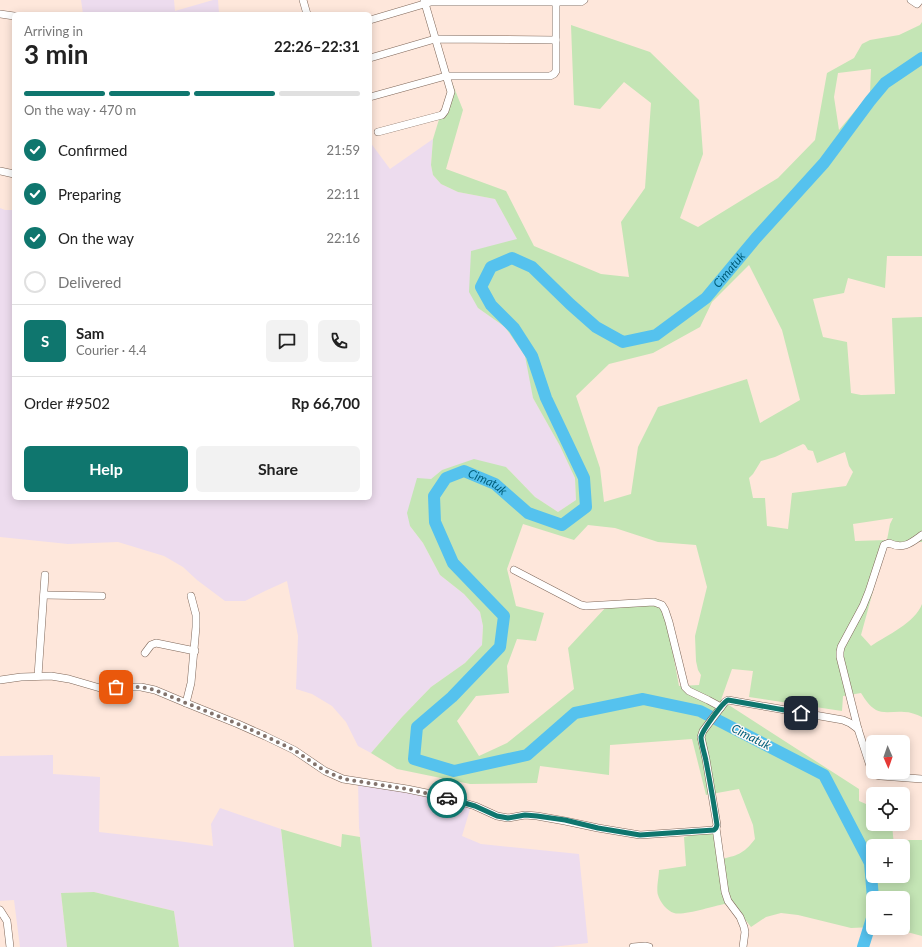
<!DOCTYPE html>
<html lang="en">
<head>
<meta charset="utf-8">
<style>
	:root { --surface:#fff; --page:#f2f2f2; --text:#222; --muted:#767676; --line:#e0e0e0; --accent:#0f766e }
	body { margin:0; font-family:Lato,sans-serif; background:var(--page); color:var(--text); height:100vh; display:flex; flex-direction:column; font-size:15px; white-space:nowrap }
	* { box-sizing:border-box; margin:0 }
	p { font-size:13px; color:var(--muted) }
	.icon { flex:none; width:22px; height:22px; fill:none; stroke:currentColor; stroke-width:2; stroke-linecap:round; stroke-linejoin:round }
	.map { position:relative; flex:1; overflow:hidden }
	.panel { position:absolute; left:12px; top:12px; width:360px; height:488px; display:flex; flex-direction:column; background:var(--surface); border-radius:6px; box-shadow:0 2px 10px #0003 }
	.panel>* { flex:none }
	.needle { width:26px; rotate:178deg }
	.controls { position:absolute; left:866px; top:735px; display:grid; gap:8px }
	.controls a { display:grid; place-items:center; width:44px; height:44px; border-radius:6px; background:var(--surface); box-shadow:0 2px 10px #0003; font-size:20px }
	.pin { position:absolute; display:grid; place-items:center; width:34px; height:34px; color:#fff; margin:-17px; border-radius:8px; box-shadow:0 2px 6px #0006 }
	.courier { position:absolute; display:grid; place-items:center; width:40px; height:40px; margin:-20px; border:3px solid #0f766e; border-radius:50%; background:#fff; color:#222; box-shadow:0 1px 5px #0007 }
	.overview em { font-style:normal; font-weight:700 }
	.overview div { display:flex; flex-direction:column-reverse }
	.overview { display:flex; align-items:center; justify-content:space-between; height:68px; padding:0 12px }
	h1 { font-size:26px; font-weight:700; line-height:30px }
	.bar { display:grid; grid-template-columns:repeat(4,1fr); gap:6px 4px; align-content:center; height:48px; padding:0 12px }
	.bar i { height:5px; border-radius:3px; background:var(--line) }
	.bar .on { background:var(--accent) }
	.bar p { grid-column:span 4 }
	.line { display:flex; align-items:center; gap:10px; padding:0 12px; border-top:1px solid var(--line) }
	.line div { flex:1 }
	.round { display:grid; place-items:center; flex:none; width:42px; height:42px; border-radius:6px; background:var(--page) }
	ol { padding:0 12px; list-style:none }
	li { display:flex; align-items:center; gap:12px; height:44px }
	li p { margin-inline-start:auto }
	li .icon { padding:4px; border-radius:50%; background:var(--accent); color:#fff; stroke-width:4 }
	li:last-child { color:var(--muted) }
	li i { width:22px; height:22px; border:2px solid var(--line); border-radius:50% }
	.button { display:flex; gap:8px; margin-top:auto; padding:8px 12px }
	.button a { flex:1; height:46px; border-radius:6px; background:var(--accent); color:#fff; font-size:16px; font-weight:700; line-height:46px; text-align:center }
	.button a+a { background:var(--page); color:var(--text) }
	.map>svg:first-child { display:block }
	.industrial { fill:#eddcee }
	.green { fill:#c4e5b5; fill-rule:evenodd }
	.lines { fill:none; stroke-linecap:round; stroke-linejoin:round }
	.river { stroke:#55c2ee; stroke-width:12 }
	.street-casing { stroke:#7f6759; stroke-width:8 }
	.street { stroke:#fff; stroke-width:7 }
	.done { stroke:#82736c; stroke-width:4; stroke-dasharray:0 7.2 }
	.route { stroke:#0f766e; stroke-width:5 }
	.labels { text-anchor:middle; stroke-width:3; stroke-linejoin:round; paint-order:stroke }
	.water-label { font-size:12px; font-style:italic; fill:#005e7b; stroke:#fef8f5 }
</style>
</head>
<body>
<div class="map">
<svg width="922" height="947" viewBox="0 0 922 947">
	<rect width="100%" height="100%" fill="#fee7db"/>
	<g class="industrial">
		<path d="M81,0H174L175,11L213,0H218L219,13L217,14H83Z"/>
		<path d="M433,139L431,165L433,175L441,184L458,192L495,199L517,239L478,308L505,327L526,356L533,398L560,446L575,478L576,500L558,512L535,497L506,467L442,470L431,479L410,526L423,543L440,575L464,594L480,612L483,626L482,645L465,663L431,687L402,717L371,753L358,746L346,722L332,706L312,694L296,689L298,636L287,581L265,591L245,601H225L197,580L183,567L164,556L118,542L68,544L0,537V208L5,210H14V498H370V142L390,169Z"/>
		<path d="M53,755V774L100,777L99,832L178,841L213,846L211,824L220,808L281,829L294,947H179L174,911L94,892L61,893L67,947H20L14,900L0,901V756Z"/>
		<path d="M358,781L471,806L462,836L481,844L579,854L588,943L552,947H372L359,827Z"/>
	</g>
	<g class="green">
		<path d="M922,22V256H887L885,288L848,278L844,293L813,299L823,337L847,342L851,393L861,395L895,394L892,318L922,317V542H906L893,543L887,540L861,635L871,646C887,635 915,623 922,604V717C916,714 910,712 904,712C895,711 883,714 876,710C869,706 865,699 861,693L843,696L842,711L749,697L753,671L732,669L721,700L859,789V801L873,807V824H892L894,846H873V876H903V846H896L906,840H922V936L892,928H903V898H873V927L851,928L798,915L781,913L766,917L751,927C744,918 736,906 724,904C714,906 683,916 674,913C667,911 660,902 658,895C656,889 659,876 659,870L686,866L684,837L714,831L719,860C737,855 743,855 755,839L753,825L739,789L706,795L692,739L610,745L609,775L540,766L537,783L470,784L397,769L371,753L402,717L431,687L465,663L482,645L483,626L480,612L464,594L440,575L423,543L410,526L407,513L417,478L431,479L442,470L474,459L506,467L535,497L558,512L576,500L575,478L560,446L533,398L525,356L505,327L478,308L469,292L471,251L517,239L495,199L458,192L441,184L433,175L431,165L433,139L451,80L463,110L446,169L506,191L534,246L601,274L629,277L621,222L645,188L651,103L624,82L600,109L574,105L571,25L650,52L699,100L703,154L680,218L698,227L778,178L815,140L827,73L854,58L862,44L870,40L899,35L920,25ZM871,69L870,93L839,130L834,97L838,73ZM749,265L782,330L800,400L760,423L747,379L658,407L638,447L631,494L604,502L600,468L576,396L609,364L653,353L700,327L712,302ZM803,444L805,445L808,450L813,451L817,463L845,452L849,466L853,472L846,486L792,493L788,529L767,526L765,498H753L749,478L753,474L761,461L775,457ZM893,518L890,524L887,540L855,541L853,524ZM523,524L574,540L588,525L615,528L658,542L696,545L707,587L695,636L696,661L698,670L701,675L699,685L679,686L665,611L654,602L607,606L568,648L574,689L507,743L479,756L457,721L476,696L509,693L507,666L517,639L536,641L544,613L516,606L507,569Z"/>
		<path d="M281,829L341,847L342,834L360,837L372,947H294Z"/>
		<path d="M94,892L174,911L179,947H67L61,893Z"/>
	</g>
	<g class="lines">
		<g class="river">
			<path id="s1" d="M873,898L870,863L824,775L700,711L643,699L575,713L527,755L454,771L414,759L417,727L452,697L500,647L504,616L453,563L435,522L434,496L446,478L464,471L495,484L528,513L562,525L586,507L584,478L546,398L532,356L514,328L491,305L481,287L491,267L512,258L532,267L570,304L596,327L623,342L656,335L706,298L756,238L824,163L870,101L885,83L922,58"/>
			<path d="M863,947L873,915"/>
		</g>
		<defs>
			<g id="street">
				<path d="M303,0L307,14"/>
				<path d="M911,0L917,4L920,0"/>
				<path d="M0,14L14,16"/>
				<path d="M370,20L431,2H581L584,0"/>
				<path d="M370,58L435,39L556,40"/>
				<path d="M370,97L446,76H550L554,74L556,71V2"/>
				<path d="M378,132L442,115L445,111L451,92L424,0"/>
				<path d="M0,171L14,174"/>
				<path d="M922,535C911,543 903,550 889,543L884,545L869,591L863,606L841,647L840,652V657L858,729L872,772L876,775L881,776L922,779"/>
				<path d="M514,570L581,605L586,606L654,602L662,605L665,610L669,622L685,687L689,691L708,700L721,707"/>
				<path d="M44,595L102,596"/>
				<path d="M145,653L151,645L156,643L195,651"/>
				<path d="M38,676L45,575"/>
				<path d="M0,680L21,677L51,676L69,679L100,688L131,687H141L155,690L186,703L238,724L265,736L294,750L325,771L343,779L407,789L441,796L475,806L497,816L508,818L525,815L537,816L565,821L598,828L640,835L714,830L716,828L717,825L706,759L701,737L703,731L725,702L728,700L843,720L850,723L858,729"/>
				<path d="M186,703L191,683L196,627V615L191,596"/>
				<path d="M716,828L725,892L728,901L740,917L744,927L745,932L743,947"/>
				<path d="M0,910L7,921L10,947"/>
				<path d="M633,947L645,946L649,947"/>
			</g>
		</defs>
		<use href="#street" class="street-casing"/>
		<use href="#street" class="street"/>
	</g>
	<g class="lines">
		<path class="done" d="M116,687H141L155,690L186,703L238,724L265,736L294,750L325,771L344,779L407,789L447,798"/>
		<path class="route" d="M447,798L475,806L497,816L508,818L525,815L537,816L565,820L598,828L640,835L714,830L716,828L717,825C714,804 710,782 706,761C705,755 701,743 701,737C702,731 722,703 728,700L801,713"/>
	</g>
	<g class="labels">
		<g class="water-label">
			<text dy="4" stroke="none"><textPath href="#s1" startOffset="1656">Cimatuk</textPath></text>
			<text dy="4" stroke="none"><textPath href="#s1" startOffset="972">Cimatuk</textPath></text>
			<text transform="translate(751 737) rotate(27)" y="4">Cimatuk</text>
		</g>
	</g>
</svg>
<div class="controls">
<a><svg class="needle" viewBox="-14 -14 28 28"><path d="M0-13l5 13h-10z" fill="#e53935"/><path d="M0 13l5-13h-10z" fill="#767676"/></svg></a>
<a><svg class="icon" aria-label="locate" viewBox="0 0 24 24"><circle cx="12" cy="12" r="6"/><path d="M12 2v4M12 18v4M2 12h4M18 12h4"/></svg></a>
<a>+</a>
<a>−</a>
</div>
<div class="pin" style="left:116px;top:687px;background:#ea580c"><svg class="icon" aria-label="bag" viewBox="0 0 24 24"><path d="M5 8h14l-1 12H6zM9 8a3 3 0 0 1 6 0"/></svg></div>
<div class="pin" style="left:801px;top:713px;background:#1f2937"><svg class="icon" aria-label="home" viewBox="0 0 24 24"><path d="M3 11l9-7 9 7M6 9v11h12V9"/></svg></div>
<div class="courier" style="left:447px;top:798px"><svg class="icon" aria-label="car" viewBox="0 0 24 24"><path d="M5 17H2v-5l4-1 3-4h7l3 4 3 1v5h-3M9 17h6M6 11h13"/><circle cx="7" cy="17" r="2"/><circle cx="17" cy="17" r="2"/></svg></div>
<section class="panel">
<div class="overview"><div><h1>3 min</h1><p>Arriving in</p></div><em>22:26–22:31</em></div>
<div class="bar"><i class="on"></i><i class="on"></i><i class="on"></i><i></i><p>On the way · 470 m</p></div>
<ol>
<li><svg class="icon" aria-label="check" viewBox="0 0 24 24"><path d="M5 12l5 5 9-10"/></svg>Confirmed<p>21:59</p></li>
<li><svg class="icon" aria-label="check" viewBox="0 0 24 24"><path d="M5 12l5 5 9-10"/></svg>Preparing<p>22:11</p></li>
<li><svg class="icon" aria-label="check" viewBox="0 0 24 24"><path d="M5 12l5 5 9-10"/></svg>On the way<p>22:16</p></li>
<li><i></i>Delivered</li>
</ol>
<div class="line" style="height:72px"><b class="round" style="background:var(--accent);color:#fff">S</b><div><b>Sam</b><p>Courier · 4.4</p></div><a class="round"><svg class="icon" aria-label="chat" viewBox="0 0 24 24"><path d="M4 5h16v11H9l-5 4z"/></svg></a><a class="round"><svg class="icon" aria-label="phone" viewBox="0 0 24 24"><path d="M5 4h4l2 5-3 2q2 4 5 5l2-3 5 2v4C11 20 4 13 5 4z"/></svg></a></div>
<div class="line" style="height:52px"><div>Order #9502</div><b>Rp 66,700</b></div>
<div class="button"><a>Help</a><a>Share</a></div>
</section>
</div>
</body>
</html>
